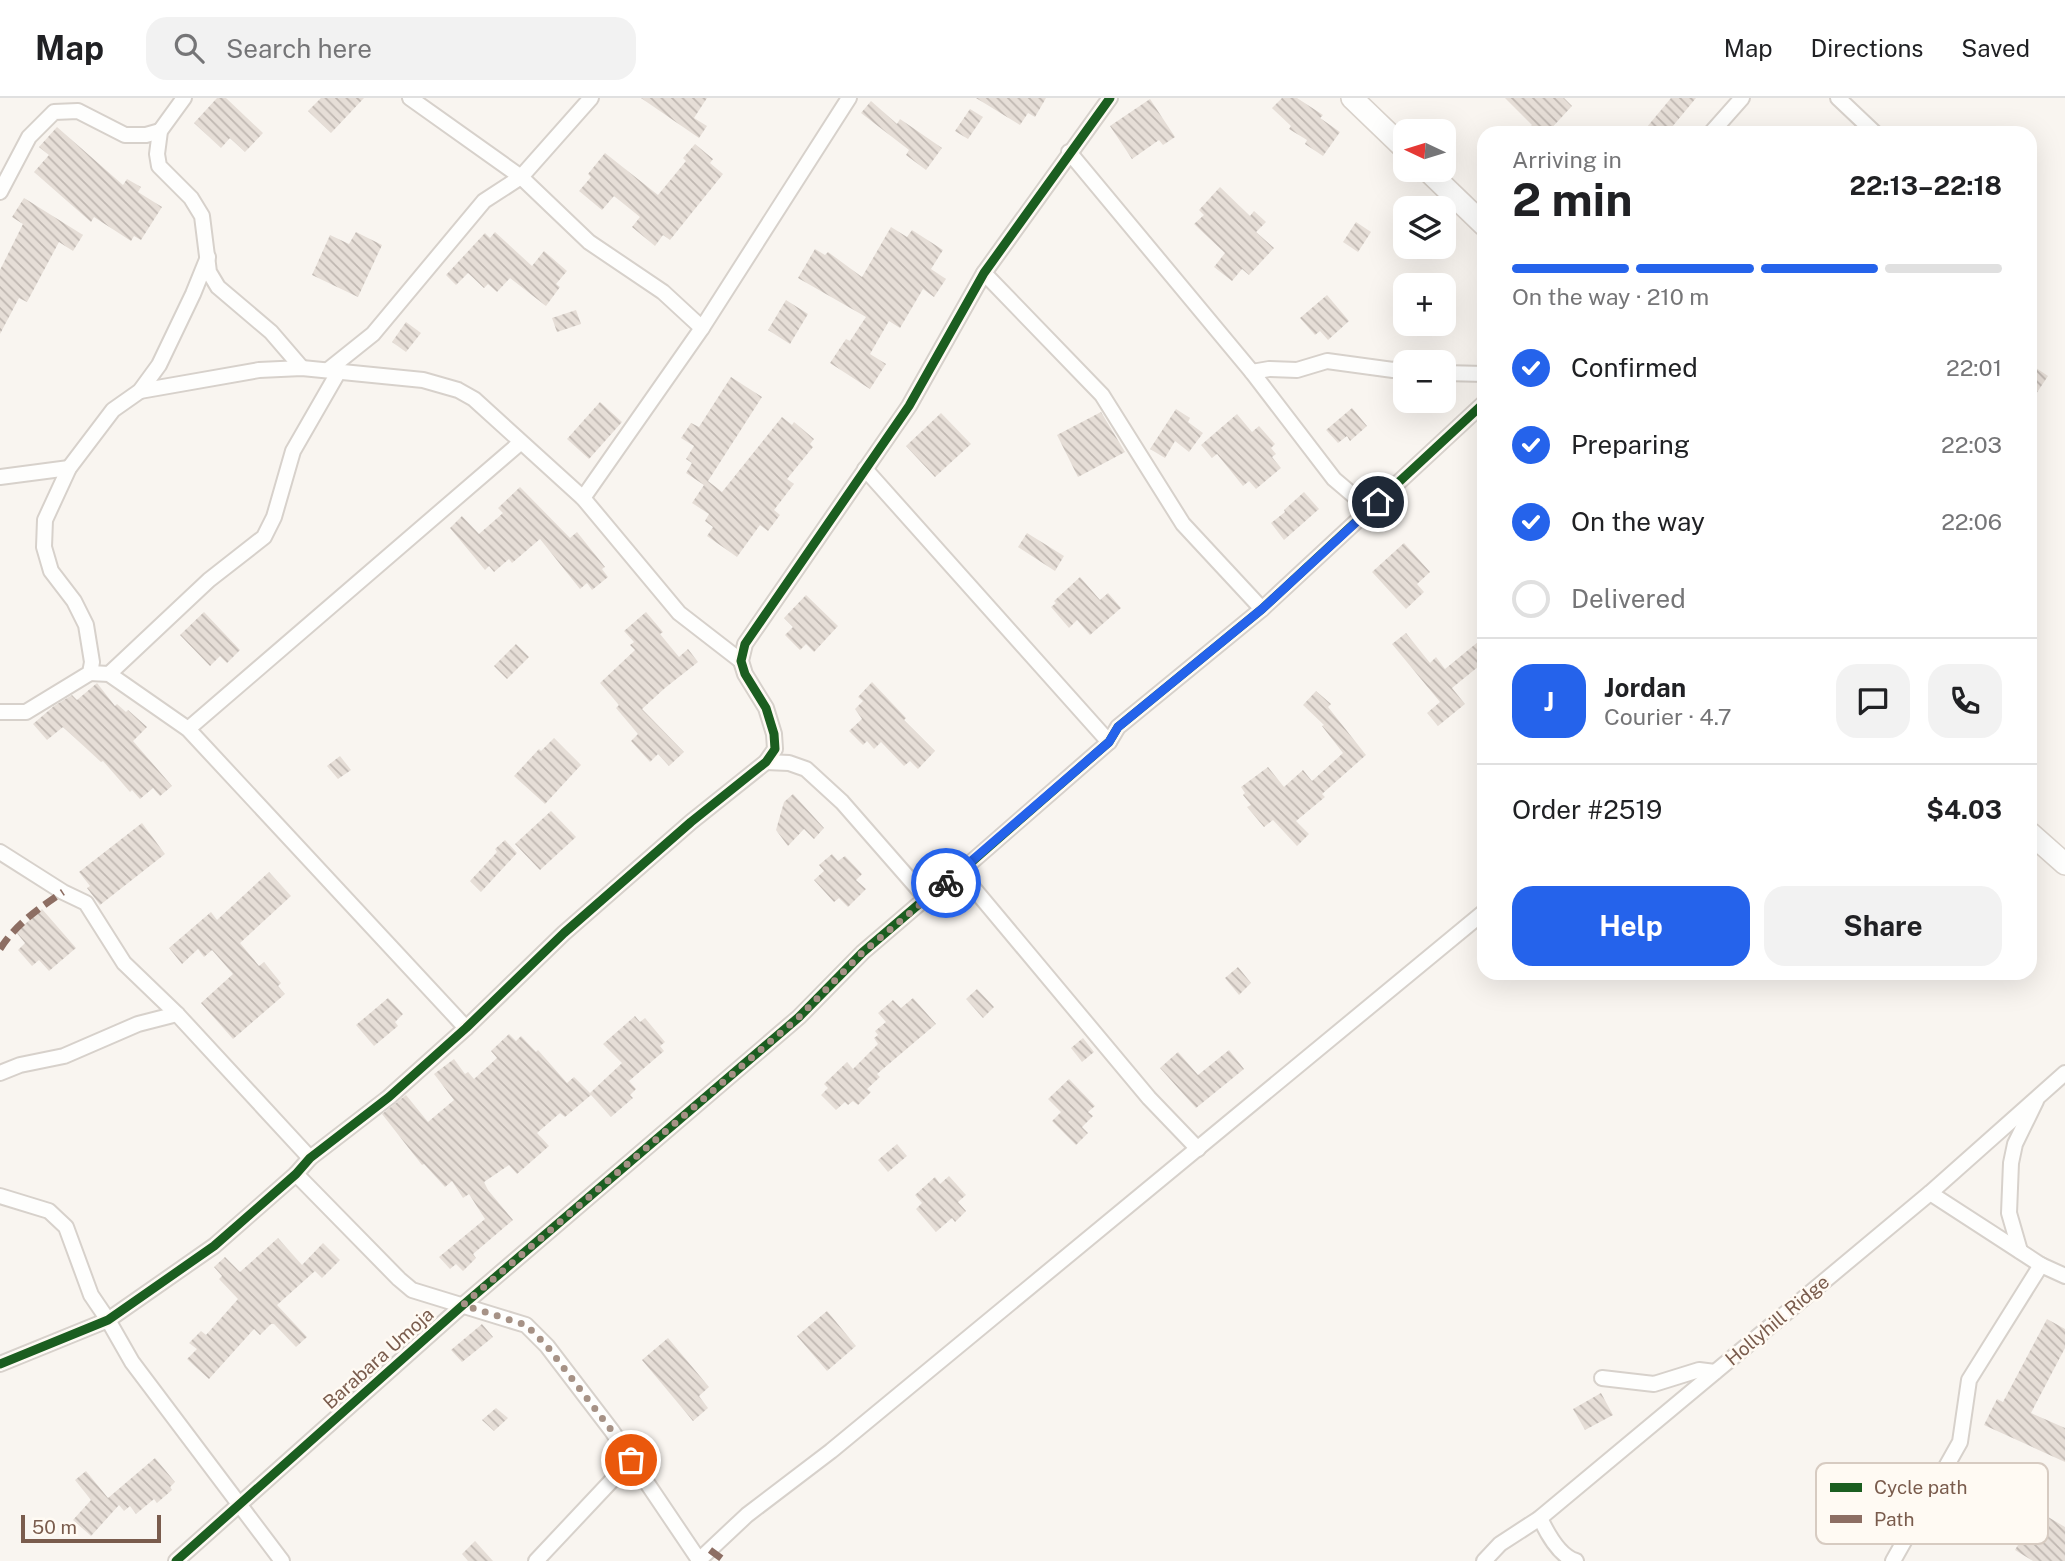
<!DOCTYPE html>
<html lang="en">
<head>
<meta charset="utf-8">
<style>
	:root { --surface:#fff; --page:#f2f2f2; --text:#202124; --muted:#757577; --line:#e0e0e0; --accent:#2563eb }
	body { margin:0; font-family:"Public Sans",sans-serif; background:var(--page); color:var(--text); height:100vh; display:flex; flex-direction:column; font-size:26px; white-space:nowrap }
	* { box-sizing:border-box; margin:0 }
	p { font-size:23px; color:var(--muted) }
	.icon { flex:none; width:38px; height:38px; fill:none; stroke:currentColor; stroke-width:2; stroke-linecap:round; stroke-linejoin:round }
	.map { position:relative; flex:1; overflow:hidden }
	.side { position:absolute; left:1477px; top:28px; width:560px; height:854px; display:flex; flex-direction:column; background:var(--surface); border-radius:21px; box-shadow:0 7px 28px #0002 }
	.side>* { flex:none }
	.needle { width:46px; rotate:274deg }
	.buttons { position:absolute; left:1393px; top:21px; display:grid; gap:14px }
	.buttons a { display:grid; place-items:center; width:63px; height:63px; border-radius:14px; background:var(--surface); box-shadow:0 7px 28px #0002; font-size:35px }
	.scale { position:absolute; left:21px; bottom:18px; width:140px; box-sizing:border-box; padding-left:7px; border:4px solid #7a5c4d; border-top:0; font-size:19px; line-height:24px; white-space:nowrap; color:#7a5c4d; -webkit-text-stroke:5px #fffaf3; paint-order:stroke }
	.pin { position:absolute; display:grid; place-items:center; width:60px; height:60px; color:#fff; margin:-30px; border:4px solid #fff; border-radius:50%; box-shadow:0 2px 7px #0007 }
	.courier { position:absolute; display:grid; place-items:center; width:70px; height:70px; margin:-35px; border:5px solid #2563eb; border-radius:50%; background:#fff; color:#222; box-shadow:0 2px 9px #0007 }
	.headline em { font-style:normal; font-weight:700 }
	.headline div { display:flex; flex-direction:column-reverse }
	.headline { display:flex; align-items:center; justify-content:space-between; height:119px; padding:0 35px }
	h1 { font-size:46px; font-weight:700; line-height:52px }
	.bar { display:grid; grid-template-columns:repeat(4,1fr); gap:10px 7px; align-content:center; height:84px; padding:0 35px }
	.bar i { height:9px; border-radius:5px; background:var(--line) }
	.bar .selected { background:var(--accent) }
	.bar p { grid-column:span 4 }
	.line { display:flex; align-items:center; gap:18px; padding:0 35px; border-top:2px solid var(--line) }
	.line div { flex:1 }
	.round { display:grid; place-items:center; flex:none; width:74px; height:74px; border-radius:21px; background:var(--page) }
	ol { padding:0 35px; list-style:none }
	li { display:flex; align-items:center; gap:21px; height:77px }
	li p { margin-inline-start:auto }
	li .icon { padding:7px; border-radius:50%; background:var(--accent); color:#fff; stroke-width:4 }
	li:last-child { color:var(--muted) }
	li i { width:38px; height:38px; border:4px solid var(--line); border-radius:50% }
	.action { display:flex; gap:14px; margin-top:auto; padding:14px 35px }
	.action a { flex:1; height:80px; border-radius:21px; background:var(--accent); color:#fff; font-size:28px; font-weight:700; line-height:80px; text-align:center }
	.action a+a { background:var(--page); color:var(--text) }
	header { display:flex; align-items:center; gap:42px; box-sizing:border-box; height:98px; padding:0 35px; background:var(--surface); border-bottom:2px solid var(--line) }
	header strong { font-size:33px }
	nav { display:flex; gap:38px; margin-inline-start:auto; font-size:24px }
	.search { width:490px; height:63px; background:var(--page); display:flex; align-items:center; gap:18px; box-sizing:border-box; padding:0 24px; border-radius:21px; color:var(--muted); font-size:26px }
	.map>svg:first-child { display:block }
	.building { fill:url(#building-back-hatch) }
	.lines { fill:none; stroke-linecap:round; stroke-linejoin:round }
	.street-casing { stroke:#d7d1cb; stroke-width:18 }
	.secondary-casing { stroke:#d9d2cb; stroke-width:24 }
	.street { stroke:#fefefd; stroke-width:14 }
	.secondary { stroke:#fefefd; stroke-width:21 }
	.quiet { stroke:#8d6e63; stroke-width:7; stroke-dasharray:14 7; stroke-linecap:butt }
	.cycleway-casing { stroke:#fffaf3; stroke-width:13 }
	.cycleway { stroke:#1b5e20; stroke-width:9 }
	.done { stroke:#a69286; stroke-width:7; stroke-dasharray:0 12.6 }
	.route { stroke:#2563eb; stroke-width:9 }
	.labels { text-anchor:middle; stroke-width:5; stroke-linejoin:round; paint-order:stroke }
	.street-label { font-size:19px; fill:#7a5c4d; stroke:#fffaf3 }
	.key { fill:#fffaf3; stroke:#d7cbc1; stroke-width:2 }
	.key-label { font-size:19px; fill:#7a5c4d }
</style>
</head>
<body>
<header>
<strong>Map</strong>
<div class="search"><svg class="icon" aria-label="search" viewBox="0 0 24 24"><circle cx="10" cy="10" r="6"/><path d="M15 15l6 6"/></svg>Search here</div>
<nav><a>Map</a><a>Directions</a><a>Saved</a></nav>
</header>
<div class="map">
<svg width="2065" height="1463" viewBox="0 0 2065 1463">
	<defs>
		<pattern id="building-back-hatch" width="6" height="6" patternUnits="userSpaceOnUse" patternTransform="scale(1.75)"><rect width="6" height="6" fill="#e6ded7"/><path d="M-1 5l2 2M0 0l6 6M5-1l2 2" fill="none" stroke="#bfb7b1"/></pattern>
	</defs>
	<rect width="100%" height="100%" fill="#f9f5f0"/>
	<g class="building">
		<path d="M217,0H226L263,35L245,54L230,40L221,50L194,25Z"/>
		<path d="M321,0H364L331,35L308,13Z"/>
		<path d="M641,0H707L694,20L707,28L699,40Z"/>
		<path d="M976,0H1046L1035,19L1028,15L1020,27Z"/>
		<path d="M1282,0H1297L1323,17L1320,20L1340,34L1323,58L1305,46L1307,42L1289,31L1291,28L1272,10Z"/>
		<path d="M1505,0H1564L1572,8L1547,35H1524L1532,27Z"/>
		<path d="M1671,0H1696L1667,35H1642Z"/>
		<path d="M1150,1L1175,39L1163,47L1159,42L1132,61L1110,28Z"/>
		<path d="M871,3L897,26L900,21L942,50L926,72L906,57L909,52L861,15Z"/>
		<path d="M970,11L983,19L968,41L955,33Z"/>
		<path d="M57,29L123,87L127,81L141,89L138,94L162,109L141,142L134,138L131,143L94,119L91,124L34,74L49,57L39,49Z"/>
		<path d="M695,46L713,61L710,65L723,76L670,142L663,137L655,148L632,129L640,119L614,98L602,112L579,93L591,79L588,76L605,55L658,97L686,63L683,60Z"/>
		<path d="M1220,89L1250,118L1254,113L1266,124L1256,134L1274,150L1249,177L1242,171L1232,183L1214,169L1225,155L1194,126L1204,117L1199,112Z"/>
		<path d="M24,100L83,137L73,153L59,144L27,204L19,200L0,236V172L23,126L12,119Z"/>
		<path d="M1356,124L1371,134L1358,154L1343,144Z"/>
		<path d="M891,129L907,139L912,132L943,152L931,171L946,181L934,199L923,191L900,230L889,223L870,256L886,266L870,291L830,265L846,241L850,243L866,219L798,180L815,151L825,157L828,154L862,179Z"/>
		<path d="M356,134L382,147L358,199L312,177L330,137L349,146Z"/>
		<path d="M495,134L532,168L544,153L567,173L556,186L560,189L546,208L510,180L497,194L488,186L484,190L468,175L456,187L446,177L485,135L490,140Z"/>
		<path d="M1327,197L1349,223L1328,242L1320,233L1315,237L1300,220Z"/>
		<path d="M786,202L808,216L790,246L768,232Z"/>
		<path d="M576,212L581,226L557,234L552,220Z"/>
		<path d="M406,224L421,235L406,254L392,244Z"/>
		<path d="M2030,266L2048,278L2030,305Z"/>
		<path d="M731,279L762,299L708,383L722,394L782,319L792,327L794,324L814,341L810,346L813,349L787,381L794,386L774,412L780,417L768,433L760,427L737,459L707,438L713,429L705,423L709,416L692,405L704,387L686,375L692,365L686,361L694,348L681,340L691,325L699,329Z"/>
		<path d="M600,304L622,324L589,361L567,341Z"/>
		<path d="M1352,310L1367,328L1350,343L1347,338L1338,345L1326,332Z"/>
		<path d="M1176,311L1190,320L1188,324L1203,335L1189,354L1175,343L1165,360L1150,351Z"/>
		<path d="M1101,314L1125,354L1078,379L1057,337Z"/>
		<path d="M941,315L971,346L935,379L906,348Z"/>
		<path d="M1237,316L1252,334L1259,328L1275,346L1271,350L1276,356L1272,359L1281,370L1256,391L1249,383L1243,388L1217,356L1212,360L1201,347Z"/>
		<path d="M520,389L570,440L577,434L605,469L602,471L608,479L592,492L587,485L580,491L540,441L512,465L509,461L494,474L489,468L485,472L450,430L462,418L479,436L503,415L498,410Z"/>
		<path d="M1304,394L1319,411L1284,442L1271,425L1285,414L1284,412Z"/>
		<path d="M1027,435L1064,458L1055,473L1018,449Z"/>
		<path d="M1404,445L1430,474L1417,486L1424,494L1406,511L1372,474Z"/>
		<path d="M1080,479L1100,502L1108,495L1121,510L1090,537L1077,522L1069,530L1051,509L1056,505L1054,503Z"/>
		<path d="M806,497L838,528L814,554L806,546L800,552L785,537L793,529L784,520Z"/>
		<path d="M204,514L240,552L227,565L220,558L210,568L180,537Z"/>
		<path d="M646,514L663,534L660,536L679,559L688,551L698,564L665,590L642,611L684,654L669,668L658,656L650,664L631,643L638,636L616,610L619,607L600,585L635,552L630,547L634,544L624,533Z"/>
		<path d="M1406,535L1430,565L1436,559L1445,571L1484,539V564L1452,590L1465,606L1438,628L1427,615L1440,604L1392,546Z"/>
		<path d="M516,546L529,559L507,581L494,568Z"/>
		<path d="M872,584L906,620L904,622L935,653L918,671L910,663L904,668L881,644L874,651L867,643L863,647L849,633L862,621L855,611L863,603L858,599Z"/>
		<path d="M97,585L115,608L117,606L126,614L128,612L147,629L133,643L172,688L160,698L153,690L140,701L132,692L130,694L103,663L101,664L63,629L47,642L33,626L54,608L72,597L77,602Z"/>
		<path d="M1316,593L1331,606L1328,609L1366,657L1322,696L1325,699L1296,723L1309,736L1297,748L1273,722L1264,729L1247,709L1251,707L1243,697L1245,695L1241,689L1268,669L1284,689L1303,672L1312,683L1343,655L1322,628L1324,627L1303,607Z"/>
		<path d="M554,640L581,667L545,706L514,678L539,651L541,653Z"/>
		<path d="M340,658L351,672L338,681L327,668Z"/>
		<path d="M793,696L824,730L814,741L804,731L788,748L776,732L784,704Z"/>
		<path d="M551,713L576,739L540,772L515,746Z"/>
		<path d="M142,725L165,756L100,807L87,790L90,788L79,774Z"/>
		<path d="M505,742L517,755L481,794L470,783L497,754L495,751Z"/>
		<path d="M832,756L838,763L845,758L862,776L856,782L866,791L848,809L839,800L834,804L814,782L824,773L819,767Z"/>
		<path d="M269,774L291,798L240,845L259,868L264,864L281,885L278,888L285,896L233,941L201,905L233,876L212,852L204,859L198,851L182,866L169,850L211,814L217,822Z"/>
		<path d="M42,811L76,850L49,873L39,862L32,868L18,852L25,845L16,834Z"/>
		<path d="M1238,869L1251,885L1239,897L1225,880Z"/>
		<path d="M977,891L994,909L983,920L966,901Z"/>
		<path d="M388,900L403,916L395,924L398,928L374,948L356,927Z"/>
		<path d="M913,900L936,926L877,976L880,979L867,991L871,994L858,1007L853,1003L848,1007L845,1004L836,1012L821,997L828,990L824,986L847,964L853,971L878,946L874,940L878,937L875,933L886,924L878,915L893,902L901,910Z"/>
		<path d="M635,918L640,924L645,920L665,944L660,948L664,953L629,983L636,991L630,997L633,1000L611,1019L591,997L565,1019L560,1015L537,1035L549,1048L517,1076L509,1067L484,1084L488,1092L513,1122L473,1156L476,1160L463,1173L456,1166L450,1171L439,1159L485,1121L469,1096L463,1100L452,1083L445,1089L424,1066L422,1067L382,1016L406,997L428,1024L454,1002L434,976L454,961L465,976L468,974L474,981L497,960L491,953L509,936L516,943L521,938L536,954L538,952L567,985L574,979L590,995L622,965L603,946Z"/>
		<path d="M1083,940L1094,954L1082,964L1071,950Z"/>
		<path d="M1229,952L1244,971L1196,1010L1160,970L1178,954L1198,977Z"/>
		<path d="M1069,981L1095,1008L1088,1014L1093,1018L1082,1029L1088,1035L1076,1047L1052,1023L1061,1014L1048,1001Z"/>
		<path d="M897,1046L907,1058L888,1074L878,1062Z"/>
		<path d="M949,1078L966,1097L958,1104L966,1113L955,1124L952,1120L936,1134L916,1111L922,1105L915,1097L935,1079L940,1086Z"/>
		<path d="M278,1140L302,1167L323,1145L340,1162L322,1180L315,1173L277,1207L307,1239L296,1249L274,1226H271L260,1237L254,1231L209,1281L187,1261L197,1251L189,1245L201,1233L206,1237L238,1201L219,1181L222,1178L214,1169L225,1159L240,1174Z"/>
		<path d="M827,1213L856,1248L827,1273L797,1238Z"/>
		<path d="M2047,1221L2065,1231V1250L2031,1315L2065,1330V1364L1984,1327L1997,1301L2003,1304Z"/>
		<path d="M482,1226L493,1239L462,1264L451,1252Z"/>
		<path d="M668,1240L709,1289L699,1298L708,1310L693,1323L642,1262Z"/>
		<path d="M1601,1295L1613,1317L1585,1332L1573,1311Z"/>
		<path d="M496,1310L508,1320L494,1333L482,1322Z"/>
		<path d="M155,1360L175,1384L170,1389L172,1392L157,1405L154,1401L136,1416L130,1408L124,1413L119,1407L91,1438L73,1422L91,1402L75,1382L86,1373L108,1400Z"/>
		<path d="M2038,1413L2065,1429V1463H2033L2015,1452Z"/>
		<path d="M475,1443L493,1463H468L462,1456Z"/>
	</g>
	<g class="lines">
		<defs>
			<g id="street">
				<path d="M184,0L160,33L157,56L159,68L191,100L202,118L209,174L218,189L271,234L302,270"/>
				<path d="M410,0L521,79L589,144L663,194L702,230"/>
				<path d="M1838,0L1875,35"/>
				<path d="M1711,35L1742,0"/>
				<path d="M1069,54L1252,274L1334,381L1354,398L1378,404"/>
				<path d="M0,94L29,39L54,14L78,13L125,37H146L160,33"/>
				<path d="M984,175L1102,297L1183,426L1262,511"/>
				<path d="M328,272L373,236L484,103L521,79L591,0"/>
				<path d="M1252,274L1269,271L1297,272L1327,263L1393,272L1405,269"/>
				<path d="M1444,275L1484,276"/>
				<path d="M140,293L259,272L302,270L423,282L458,292L474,301L583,400L679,515L741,563"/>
				<path d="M865,371L1109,644"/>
				<path d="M0,379L69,370"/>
				<path d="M583,400L702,230L849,0"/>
				<path d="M90,575L109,576L188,631L466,930"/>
				<path d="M109,576L209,482L264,439L274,419L293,353L339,273"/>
				<path d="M0,614H26L90,575L92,564L86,527L74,503L51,473L44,449L45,422L69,370L113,312L140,293L159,267L193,196L208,159"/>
				<path d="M188,631L520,345"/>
				<path d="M766,664L789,665L806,671L842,704L926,800"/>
				<path d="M0,754L63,794L86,805L124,865L177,916L310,1060"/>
				<path d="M960,774L1149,1000L1198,1051"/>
				<path d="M0,975L20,967L64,958L138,926L177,916"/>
				<path d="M296,1076L399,1181L412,1192L526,1227L547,1248L612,1333L699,1462"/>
				<path d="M1930,1095L2041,1167L2065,1178"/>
				<path d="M0,1098L49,1113L66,1129L91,1197L108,1222L132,1264L282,1463"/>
				<path d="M2020,1153L2009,1115L2011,1065L2015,1046L2036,1003"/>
				<path d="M0,1266L108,1222L214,1148L296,1076L310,1060L389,999L466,930L564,835L691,724L766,664L775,651L774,636L766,610L745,576L741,563L745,546L909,308L984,175L1110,0"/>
				<path d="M1602,1280L1654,1286L1699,1272L1715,1274"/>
				<path d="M1540,1420C1547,1435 1559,1458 1576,1463"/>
				<path d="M176,1463L463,1207L799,919L863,854L926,800L960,774L1109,644L1118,629L1262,511L1484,305"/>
				<path d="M536,1463L631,1362"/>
				<path d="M698,1463L747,1417L831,1353L1484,814"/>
				<path d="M1484,1463L1500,1446L1540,1420L1930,1095L2065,975"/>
				<path d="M1893,1463L1960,1344L1969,1282L2041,1167"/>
			</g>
			<g id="secondary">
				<path d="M1352,0L1405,51"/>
				<path d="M1427,72L1484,127"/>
				<path d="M2030,735L2065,766"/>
			</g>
		</defs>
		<use href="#street" class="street-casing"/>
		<use href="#secondary" class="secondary-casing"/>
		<use href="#street" class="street"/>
		<use href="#secondary" class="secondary"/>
		<g class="quiet">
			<path d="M0,851C16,826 39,810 63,794"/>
			<path d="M710,1452L725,1463"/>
		</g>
		<defs>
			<g id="cycleway">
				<path d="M0,1266L108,1222L214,1148L296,1076L310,1060L389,999L466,930L564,835L691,724L766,664L775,651L774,636L766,610L745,576L741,563L745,546L909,308L984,175L1110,0"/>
				<path d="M176,1463L463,1207L799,919L863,854L926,800L960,774L1109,644L1118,629L1262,511L1484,305"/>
			</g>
		</defs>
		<use href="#cycleway" class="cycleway-casing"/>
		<use href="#cycleway" class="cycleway"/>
	</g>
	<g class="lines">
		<path class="done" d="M631,1362L612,1333L547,1248L526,1227L463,1207L799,919L863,854L946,785"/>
		<path class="route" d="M946,785L1109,644L1118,629L1262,511L1378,404"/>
	</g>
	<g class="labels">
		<g class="street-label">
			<text transform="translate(1777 1222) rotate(-40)" y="7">Hollyhill Ridge</text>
			<text transform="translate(378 1260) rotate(-42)" y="7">Barabara Umoja</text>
		</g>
	</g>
	<rect x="1816" y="1365" width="232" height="81" rx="10" class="key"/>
	<rect x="1830" y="1385" width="32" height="9" fill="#1b5e20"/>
	<rect x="1830" y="1417" width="32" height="8" fill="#8d6e63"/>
	<g class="key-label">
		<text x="1874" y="1396">Cycle path</text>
		<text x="1874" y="1428">Path</text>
	</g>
</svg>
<div class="buttons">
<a><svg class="needle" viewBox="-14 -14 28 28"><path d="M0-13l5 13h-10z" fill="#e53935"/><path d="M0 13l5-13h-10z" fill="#757577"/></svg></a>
<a><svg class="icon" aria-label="layers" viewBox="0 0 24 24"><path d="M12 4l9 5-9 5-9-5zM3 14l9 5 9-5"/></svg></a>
<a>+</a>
<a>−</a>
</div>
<div class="scale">50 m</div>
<div class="pin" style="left:631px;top:1362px;background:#ea580c"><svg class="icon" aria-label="bag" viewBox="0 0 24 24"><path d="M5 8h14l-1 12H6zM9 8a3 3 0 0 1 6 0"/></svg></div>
<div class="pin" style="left:1378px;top:404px;background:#1f2937"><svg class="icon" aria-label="home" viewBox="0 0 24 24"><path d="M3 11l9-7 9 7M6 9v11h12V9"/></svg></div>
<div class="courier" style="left:946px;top:785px"><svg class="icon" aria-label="bike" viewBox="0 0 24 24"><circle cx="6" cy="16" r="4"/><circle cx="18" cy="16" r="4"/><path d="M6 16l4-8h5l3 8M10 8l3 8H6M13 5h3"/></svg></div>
<section class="side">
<div class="headline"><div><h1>2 min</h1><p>Arriving in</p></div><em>22:13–22:18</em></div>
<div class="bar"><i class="selected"></i><i class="selected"></i><i class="selected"></i><i></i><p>On the way · 210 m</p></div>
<ol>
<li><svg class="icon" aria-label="check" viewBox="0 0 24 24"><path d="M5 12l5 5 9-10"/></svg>Confirmed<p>22:01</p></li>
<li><svg class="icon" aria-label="check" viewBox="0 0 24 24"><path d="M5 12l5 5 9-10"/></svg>Preparing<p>22:03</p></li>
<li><svg class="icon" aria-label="check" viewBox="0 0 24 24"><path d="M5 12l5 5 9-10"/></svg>On the way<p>22:06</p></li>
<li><i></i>Delivered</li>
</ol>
<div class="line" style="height:126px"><b class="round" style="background:var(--accent);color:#fff">J</b><div><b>Jordan</b><p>Courier · 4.7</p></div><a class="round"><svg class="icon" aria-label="chat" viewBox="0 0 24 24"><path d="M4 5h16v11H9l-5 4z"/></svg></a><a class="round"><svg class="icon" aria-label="phone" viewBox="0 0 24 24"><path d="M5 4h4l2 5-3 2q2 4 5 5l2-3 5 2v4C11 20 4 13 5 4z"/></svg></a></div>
<div class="line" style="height:91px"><div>Order #2519</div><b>$4.03</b></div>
<div class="action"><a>Help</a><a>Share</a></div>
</section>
</div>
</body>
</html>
